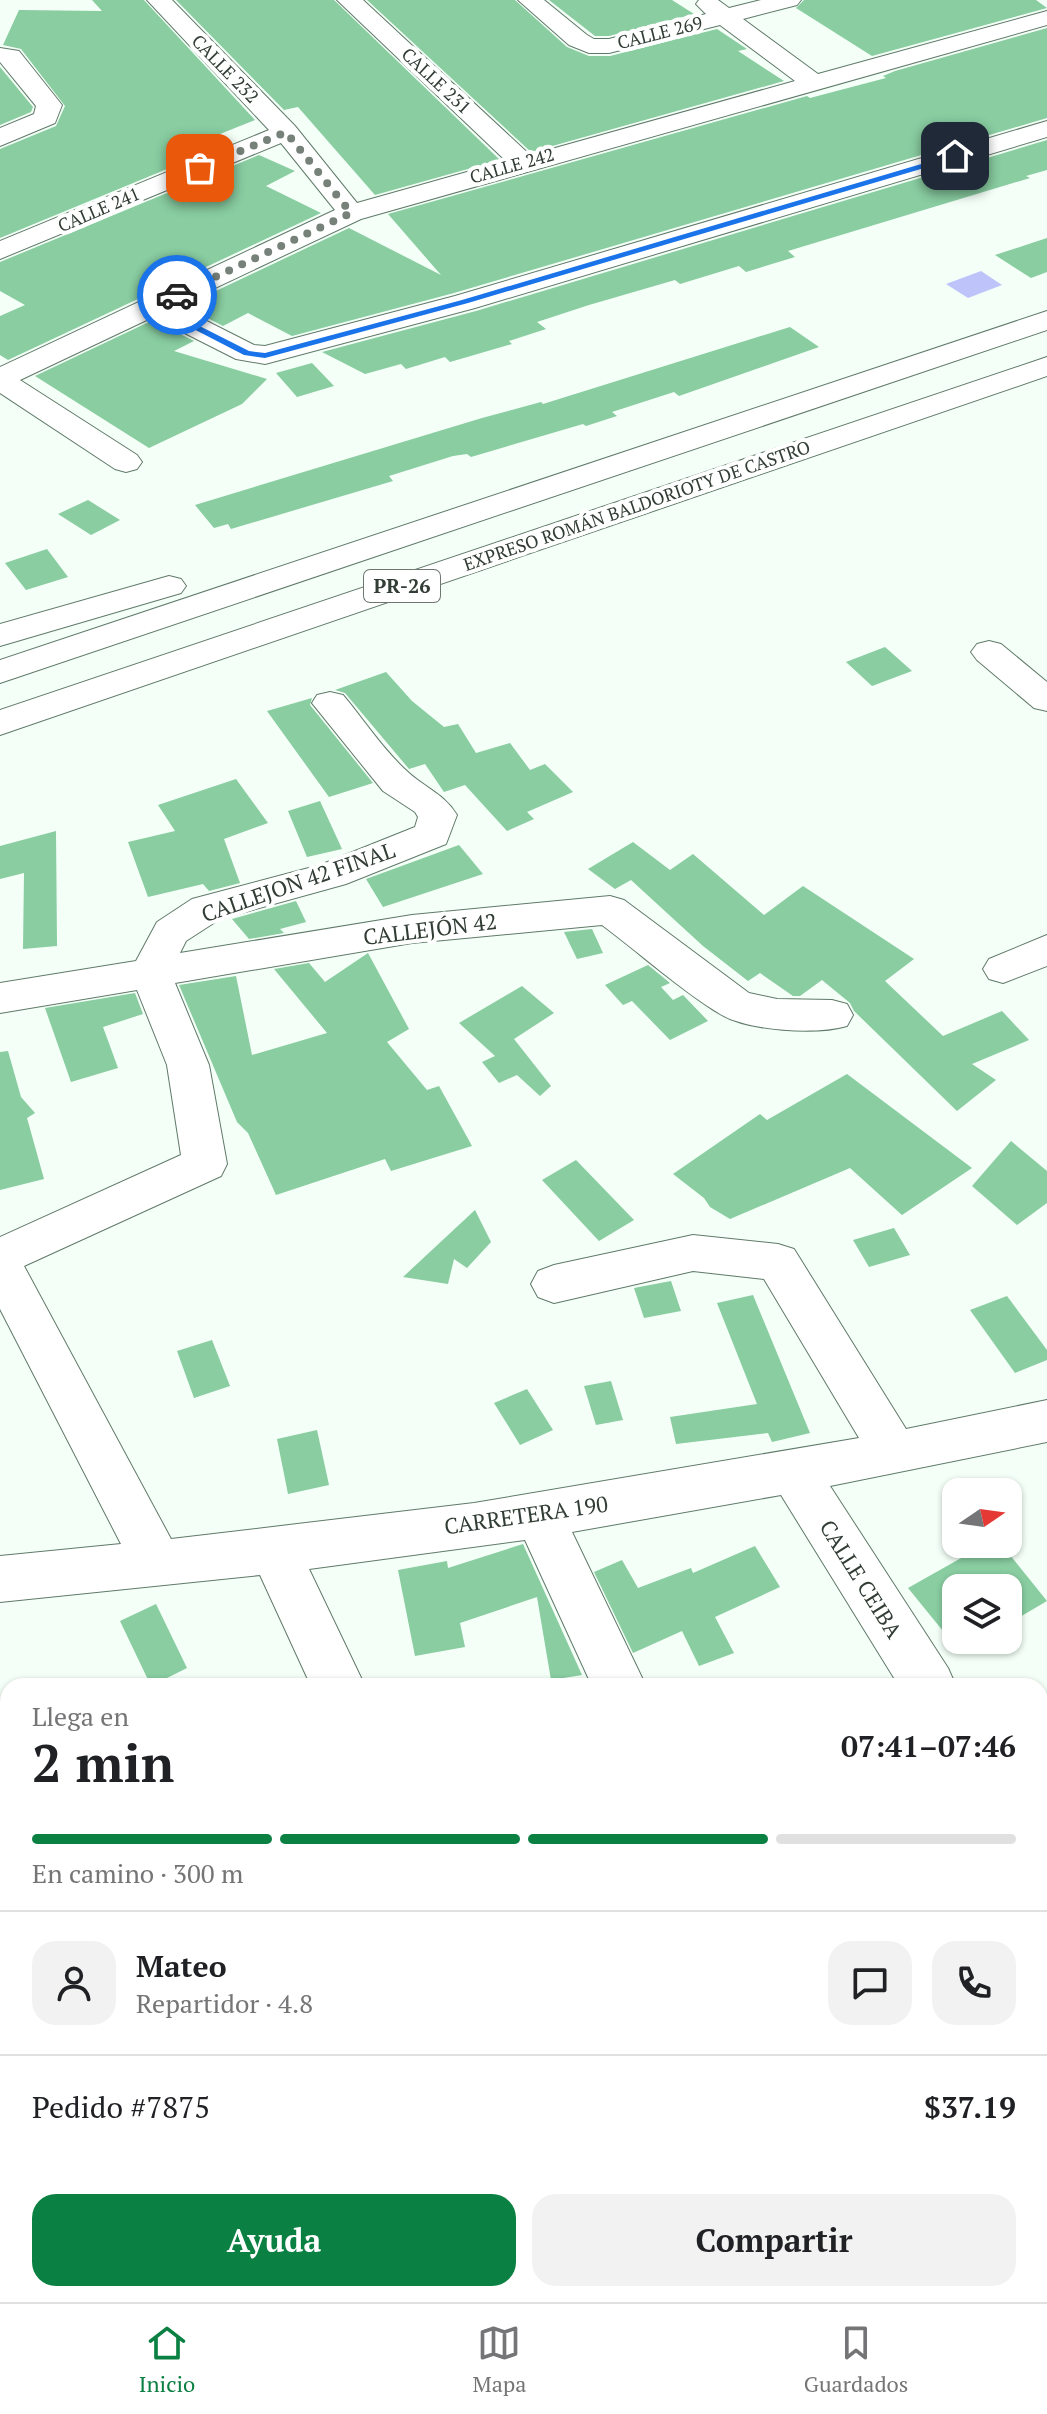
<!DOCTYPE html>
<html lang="es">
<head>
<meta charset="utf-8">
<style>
	:root { --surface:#fff; --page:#f2f2f2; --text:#202124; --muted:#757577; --line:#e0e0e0; --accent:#0b8043 }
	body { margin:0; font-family:"PT Serif",serif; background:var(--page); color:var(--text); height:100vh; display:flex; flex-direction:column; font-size:30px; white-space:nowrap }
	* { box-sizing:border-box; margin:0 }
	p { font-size:26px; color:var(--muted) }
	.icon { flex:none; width:44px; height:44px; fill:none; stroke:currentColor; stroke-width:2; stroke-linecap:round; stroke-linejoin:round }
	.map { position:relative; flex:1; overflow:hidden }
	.details { position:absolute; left:0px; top:1678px; width:1048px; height:624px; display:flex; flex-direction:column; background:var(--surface); border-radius:24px 24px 0 0; box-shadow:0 2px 6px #0004 }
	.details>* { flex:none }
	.needle { width:52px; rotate:77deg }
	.controls { position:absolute; left:942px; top:1478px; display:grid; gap:16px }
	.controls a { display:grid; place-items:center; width:80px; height:80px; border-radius:16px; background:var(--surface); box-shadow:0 2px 6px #0004; font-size:40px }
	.pin { position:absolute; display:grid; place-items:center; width:68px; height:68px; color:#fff; margin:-34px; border-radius:16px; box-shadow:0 4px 12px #0006 }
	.courier { position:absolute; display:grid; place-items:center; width:80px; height:80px; margin:-40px; border:6px solid #1a73e8; border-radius:50%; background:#fff; color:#222; box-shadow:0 2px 10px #0007 }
	.overview em { font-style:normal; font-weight:700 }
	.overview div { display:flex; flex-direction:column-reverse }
	.overview { display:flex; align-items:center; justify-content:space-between; height:136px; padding:0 32px }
	h1 { font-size:52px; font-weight:700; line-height:60px }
	.bar { display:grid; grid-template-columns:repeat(4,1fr); gap:12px 8px; align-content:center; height:96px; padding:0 32px }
	.bar i { height:10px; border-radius:6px; background:var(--line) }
	.bar .on { background:var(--accent) }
	.bar p { grid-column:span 4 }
	.line { display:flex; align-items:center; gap:20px; padding:0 32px; border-top:2px solid var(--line) }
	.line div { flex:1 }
	.round { display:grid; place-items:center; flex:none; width:84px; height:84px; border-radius:24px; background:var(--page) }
	.action { display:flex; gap:16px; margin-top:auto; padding:16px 32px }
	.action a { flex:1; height:92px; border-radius:24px; background:var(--accent); color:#fff; font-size:32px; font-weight:700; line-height:92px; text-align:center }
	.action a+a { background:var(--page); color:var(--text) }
	.tab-bar { display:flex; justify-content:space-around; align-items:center; height:112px; border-top:2px solid var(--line); background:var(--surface); font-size:22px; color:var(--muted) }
	.tab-bar a { display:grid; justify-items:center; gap:4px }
	.tab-bar .on { color:var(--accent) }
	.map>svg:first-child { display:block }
	.water { fill:#bec4f9 }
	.building { fill:#89cda1 }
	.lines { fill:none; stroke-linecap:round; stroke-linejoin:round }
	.minor-casing { stroke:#607a69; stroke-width:2 }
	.highway-casing { stroke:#607a69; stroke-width:2 }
	.minor { fill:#fff; fill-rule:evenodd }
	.highway { fill:#fff; fill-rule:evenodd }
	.route { fill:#1a73e8 }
	.done { stroke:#768179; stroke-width:8; stroke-dasharray:0 14.4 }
	.labels { text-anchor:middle; stroke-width:8; stroke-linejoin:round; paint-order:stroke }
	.far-street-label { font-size:18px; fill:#323d35; stroke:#fff }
	.shield { fill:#fff; stroke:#707772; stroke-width:2 }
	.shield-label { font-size:20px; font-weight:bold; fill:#323d35 }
	.street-label { font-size:22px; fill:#323d35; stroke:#fff }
</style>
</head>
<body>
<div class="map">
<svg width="1047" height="2302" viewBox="0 0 1047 2302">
	<rect width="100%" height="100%" fill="#f3fff7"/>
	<path class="water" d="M981,271L1002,285L968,298L946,284Z"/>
	<g class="building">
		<path d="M92,0H144L255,120L215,136L230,143L0,238V149L56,126L65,106L21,49L3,45L19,10L102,11Z"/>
		<path d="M176,0H334L500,160L375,195L298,107L284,110Z"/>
		<path d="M367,0H515L567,47L589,56H610L717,29L747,49L738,51L784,81L531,152Z"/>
		<path d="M549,0H672L694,14L609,36H595Z"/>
		<path d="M804,0H1036L1047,8L872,56L796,8Z"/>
		<path d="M1047,28V118L454,293L292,336L248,313L223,326L184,306L349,228L441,275L388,214L807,96L810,98L886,78L883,76L895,71Z"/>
		<path d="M0,67L33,107L31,112L0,125Z"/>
		<path d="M1047,140V170L1026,176L1030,178L788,251L795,257L746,272L739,266L680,284L675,280L589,305L537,322L546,329L509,341L512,344L450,362L445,357L406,369L401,364L365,374L322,352L476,311Z"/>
		<path d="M259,155L295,171L266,186L321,213L8,360L0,355V316L25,305L0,291V262Z"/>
		<path d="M1047,238V272L1031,278L995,255Z"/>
		<path d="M153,320L194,341L174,351L267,379L242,404L149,448L35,376Z"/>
		<path d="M790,327L819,347L679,396L674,392L612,412L617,416L586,426L583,424L471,457L467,454L453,456L389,476L393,481L231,529L228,524L214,528L195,505L482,418L541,402L543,404Z"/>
		<path d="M312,363L334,386L297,397L276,373Z"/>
		<path d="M88,500L120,520L91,535L58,514Z"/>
		<path d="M47,549L68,577L26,590L5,563Z"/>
		<path d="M885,647L912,671L872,686L846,662Z"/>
		<path d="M386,672L412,701L444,727L458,724L476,753L510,743L530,770L545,764L573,792L527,812L534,819L507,831L465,785L444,792L425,764L409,769L345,693L335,690Z"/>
		<path d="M312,698L310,705L373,783L329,797L267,711Z"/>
		<path d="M236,779L268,823L224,839L240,883L209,891L203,884L148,897L128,842L175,831L158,805Z"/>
		<path d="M320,801L342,849L307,857L288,811Z"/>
		<path d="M56,831L57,946L23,949L24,873L0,879V846Z"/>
		<path d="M633,842L670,870L693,854L764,915L803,886L914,959L885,981L943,1036L1002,1011L1029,1040L972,1064L996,1080L957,1111L854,1011L850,1003L822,980L800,996H793L760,973L748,981L703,946L631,880L615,889L588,869Z"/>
		<path d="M459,845L483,874L383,907L366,879Z"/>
		<path d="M296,901L306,922L280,929L284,933L249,939L232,919Z"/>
		<path d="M592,929L603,953L577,959L564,932Z"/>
		<path d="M368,953L409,1029L387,1042L427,1090L439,1086L472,1146L391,1171L385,1159L276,1195L248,1133L237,1122L179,985L236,976L252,1055L327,1033L274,969L309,963L325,982Z"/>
		<path d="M648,965L670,983L661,987L673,1000L683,995L708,1021L670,1040L632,1001L623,1005L605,985Z"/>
		<path d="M522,986L554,1013L514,1039L551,1086L540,1096L517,1075L499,1083L482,1062L495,1056L459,1023Z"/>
		<path d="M135,993L143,1014L103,1027L118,1068L71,1082L45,1008Z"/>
		<path d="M8,1051L21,1097L35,1113L27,1118L44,1179L0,1190V1052Z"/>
		<path d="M847,1074L972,1168L902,1215L850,1168L730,1219L710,1207L704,1198L673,1174L760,1114L767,1120Z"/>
		<path d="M1011,1141L1047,1171V1203L1017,1225L972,1186Z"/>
		<path d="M576,1160L634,1220L599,1241L542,1180Z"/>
		<path d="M475,1210L491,1242L467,1268L454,1259L448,1284L403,1277Z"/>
		<path d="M894,1228L910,1255L869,1267L853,1240Z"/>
		<path d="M671,1281L681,1311L644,1318L634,1288Z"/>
		<path d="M753,1295L810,1433L772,1442L768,1433L676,1444L670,1417L757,1404L717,1303Z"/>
		<path d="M1007,1296L1047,1350V1360L1015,1373L970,1310Z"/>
		<path d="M212,1340L230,1386L194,1398L177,1351Z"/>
		<path d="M611,1381L623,1420L596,1425L584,1386Z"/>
		<path d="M527,1389L553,1430L520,1445L494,1403Z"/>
		<path d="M317,1430L329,1485L288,1494L277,1439Z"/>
		<path d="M523,1544L582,1675L551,1680L537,1597L540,1596L460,1623L465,1647L415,1656L398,1570L447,1561L448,1568Z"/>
		<path d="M986,1544H1001L1047,1601L1008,1624V1588H956V1647L908,1588Z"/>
		<path d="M755,1546L780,1587L715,1617L734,1653L699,1666L682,1631L633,1653L594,1572L622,1560L638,1588L691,1568L693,1573Z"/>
		<path d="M156,1604L187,1668L151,1686L120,1621Z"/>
	</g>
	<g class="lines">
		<defs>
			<g id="minor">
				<path d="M147,0H172L295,126L357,203L506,161L337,0H363L530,155L795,81L720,25L609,53H589L569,45L518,0H544L587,35L594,39H609L706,14L696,4L699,0H718L729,8L761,0H801L797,5L743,19L818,74L1047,11V25L361,219L177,306L254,345L265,346L455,296L1047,121V137L475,308L265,364L236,359L153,317L20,380L137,455L142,462L137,469L126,472L115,469L0,393V367L335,210L281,143L0,259V241L269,130Z"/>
				<path d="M0,48L19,51L62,105L55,123L0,146V128L34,114L36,106L0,62Z"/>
				<path d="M989,641L1001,644L1047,682V711L1034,708L977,660L971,652L977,644Z"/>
				<path d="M330,692L343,695C364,720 385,752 409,773C427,789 444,794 457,815L446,844L346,884L220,919L186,941L180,953L412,915L610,896L624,900L749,993L777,999L832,1000L847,1004L853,1015L847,1026C816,1035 748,1031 720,1014C679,989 641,954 602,925L412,943L175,983L209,1065L227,1164L221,1176L24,1266L171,1539L474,1503L859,1438L764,1279L693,1271L554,1303L538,1297L531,1284L538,1271L554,1265L693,1235L778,1244L794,1249L906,1429L1047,1400V1442L830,1486L948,1668L956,1686H899L781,1495L572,1532L646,1686H592L525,1540L309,1569L365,1686H311L260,1575L0,1602V1556L121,1544L0,1309V1237L181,1155L167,1065L137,990L0,1013V983L136,961L157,922L192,899L320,865L415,827L418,817L415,812L383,791L312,703L317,695Z"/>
				<path d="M1047,935V966L1003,983L989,979L983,969L989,959Z"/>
				<path d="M1040,1830L1047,1833V1896L1040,1893Z"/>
				<path d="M591,2294H656L659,2302H594Z"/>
				<path d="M956,2294H1023L1026,2302H959Z"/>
			</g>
			<g id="highway">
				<path d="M1047,311V330L0,683V660Z"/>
				<path d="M1047,357V376L0,735V710Z"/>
				<path d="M169,576L181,579L186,586L181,593L0,646V624Z"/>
			</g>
		</defs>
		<use href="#minor" class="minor-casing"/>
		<use href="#highway" class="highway-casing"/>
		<use href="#minor" class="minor"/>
		<use href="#highway" class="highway"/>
	</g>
	<path class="route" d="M955,154L958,158L468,303L265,358L244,355L149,306L180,293V297L160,306L249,351L265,353L462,300Z"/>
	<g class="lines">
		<path class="done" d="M177,295L351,213L286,132L200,168"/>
	</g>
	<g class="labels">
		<g class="far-street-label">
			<text transform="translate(660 33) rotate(-14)" y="6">CALLE 269</text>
			<text transform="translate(225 69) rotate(46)" y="6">CALLE 232</text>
			<text transform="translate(436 81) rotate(43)" y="6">CALLE 231</text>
			<text transform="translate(512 166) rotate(-16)" y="6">CALLE 242</text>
			<text transform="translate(99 210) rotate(-23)" y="6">CALLE 241</text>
			<text transform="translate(637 506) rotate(-19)" y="6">EXPRESO ROMÁN BALDORIOTY DE CASTRO</text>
		</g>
		<rect class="shield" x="364" y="570" width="76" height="32" rx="6"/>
		<g class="shield-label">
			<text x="402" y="593">PR-26</text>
		</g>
		<g class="street-label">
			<text transform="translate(298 882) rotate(-19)" y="8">CALLEJON 42 FINAL</text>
			<text transform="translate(430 929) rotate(-7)" y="8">CALLEJÓN 42</text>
			<text transform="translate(526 1515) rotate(-8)" y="8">CARRETERA 190</text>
			<text transform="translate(861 1579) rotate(58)" y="8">CALLE CEIBA</text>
		</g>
	</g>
</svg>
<div class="controls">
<a><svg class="needle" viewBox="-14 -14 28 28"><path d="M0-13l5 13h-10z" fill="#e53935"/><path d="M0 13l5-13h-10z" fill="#757577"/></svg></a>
<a><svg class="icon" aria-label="layers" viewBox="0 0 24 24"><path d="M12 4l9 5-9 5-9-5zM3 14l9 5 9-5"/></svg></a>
</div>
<div class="pin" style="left:200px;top:168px;background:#ea580c"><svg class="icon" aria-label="bag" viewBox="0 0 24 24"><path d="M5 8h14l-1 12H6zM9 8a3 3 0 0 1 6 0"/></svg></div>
<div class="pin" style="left:955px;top:156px;background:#1f2937"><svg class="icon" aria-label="home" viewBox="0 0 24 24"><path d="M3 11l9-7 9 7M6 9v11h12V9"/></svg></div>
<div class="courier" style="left:177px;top:295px"><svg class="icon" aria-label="car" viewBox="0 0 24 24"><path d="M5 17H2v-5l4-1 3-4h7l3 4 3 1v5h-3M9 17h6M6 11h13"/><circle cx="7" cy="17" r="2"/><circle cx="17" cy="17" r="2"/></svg></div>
<section class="details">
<div class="overview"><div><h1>2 min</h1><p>Llega en</p></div><em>07:41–07:46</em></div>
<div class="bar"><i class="on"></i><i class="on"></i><i class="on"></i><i></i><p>En camino · 300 m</p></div>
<div class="line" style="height:144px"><a class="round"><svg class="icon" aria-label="person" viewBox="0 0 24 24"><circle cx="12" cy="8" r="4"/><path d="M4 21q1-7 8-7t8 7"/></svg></a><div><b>Mateo</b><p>Repartidor · 4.8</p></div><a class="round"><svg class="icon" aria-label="chat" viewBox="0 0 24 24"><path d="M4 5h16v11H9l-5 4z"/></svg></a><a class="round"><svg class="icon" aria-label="phone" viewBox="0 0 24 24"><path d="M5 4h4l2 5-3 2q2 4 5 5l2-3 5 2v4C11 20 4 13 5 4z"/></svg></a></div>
<div class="line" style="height:104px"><div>Pedido #7875</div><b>$37.19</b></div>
<div class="action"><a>Ayuda</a><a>Compartir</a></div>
</section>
</div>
<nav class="tab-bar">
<a class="on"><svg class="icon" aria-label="home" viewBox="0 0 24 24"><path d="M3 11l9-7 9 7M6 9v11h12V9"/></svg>Inicio</a>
<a><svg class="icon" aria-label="map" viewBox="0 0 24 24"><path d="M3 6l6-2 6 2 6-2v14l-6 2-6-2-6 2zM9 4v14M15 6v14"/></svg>Mapa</a>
<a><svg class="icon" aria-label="saved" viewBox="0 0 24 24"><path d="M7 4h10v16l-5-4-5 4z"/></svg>Guardados</a>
</nav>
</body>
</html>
